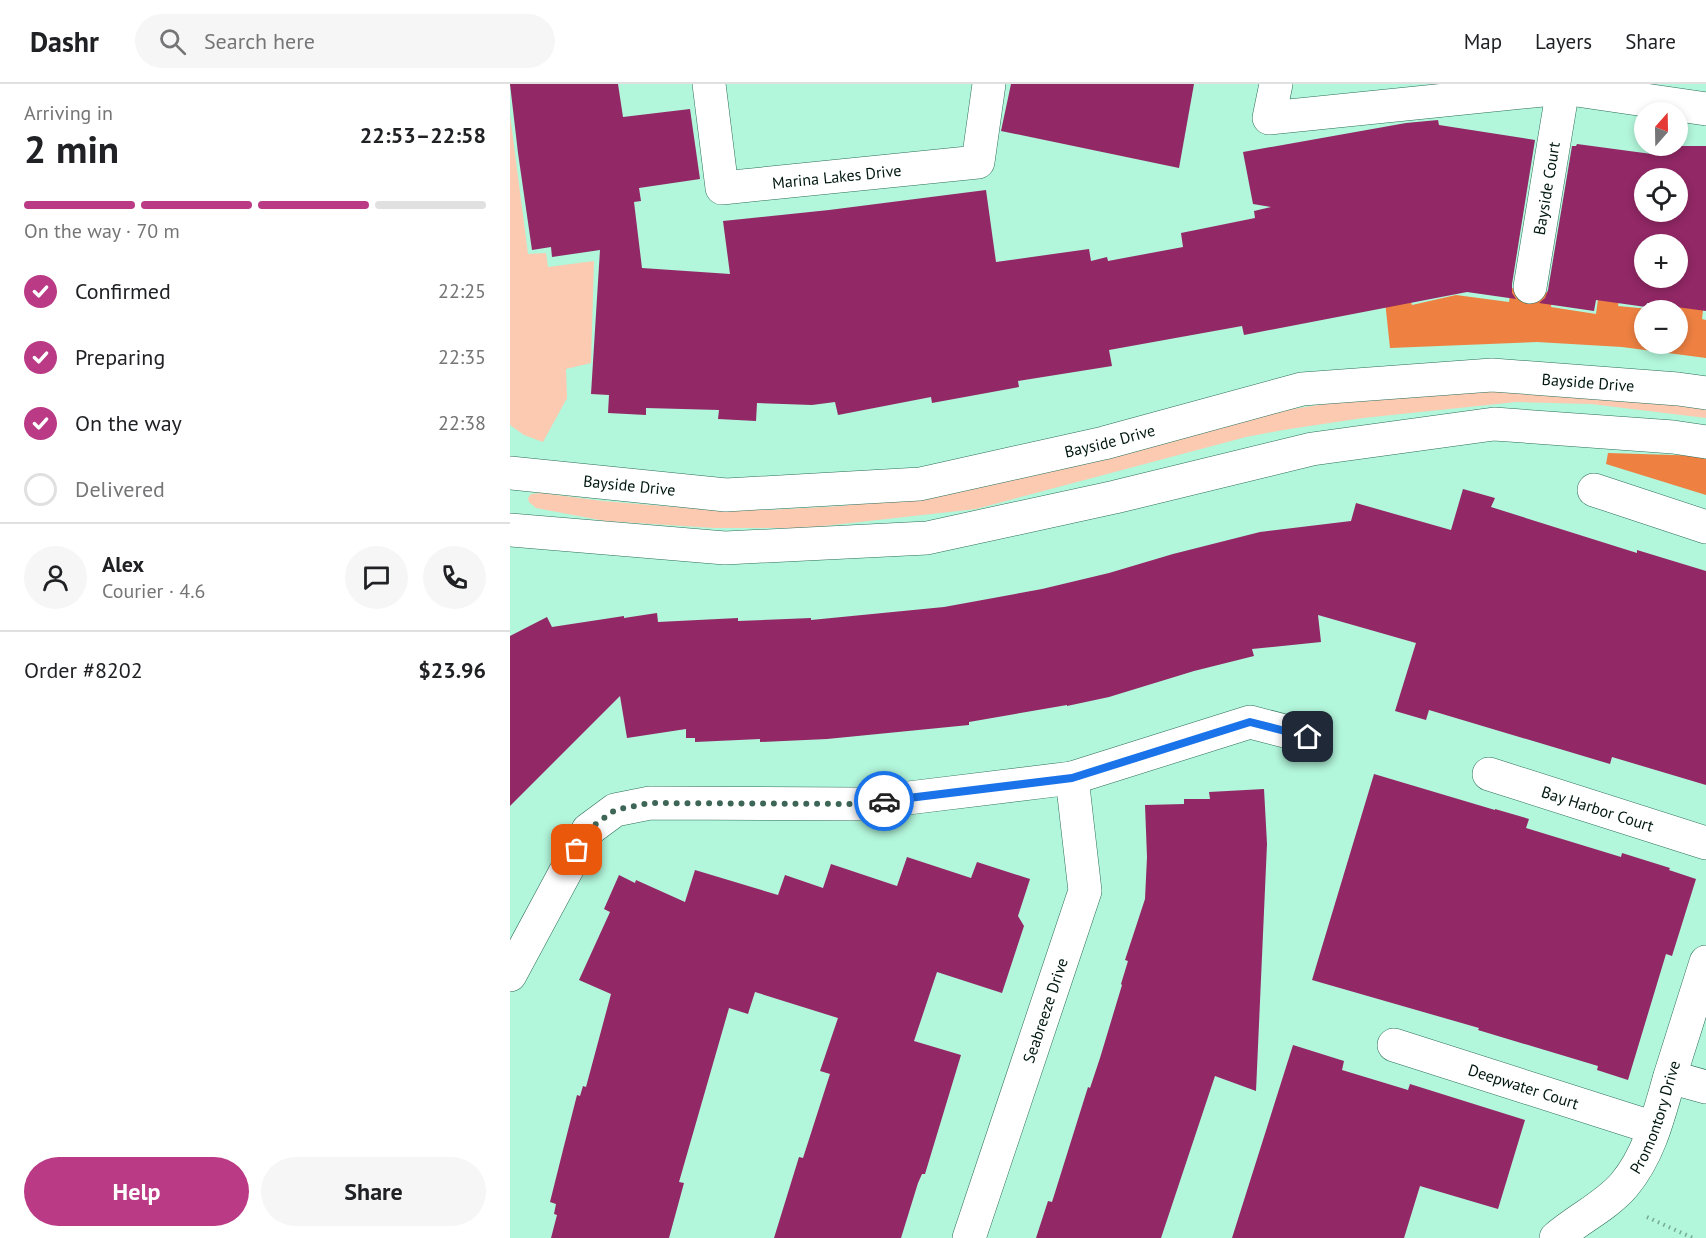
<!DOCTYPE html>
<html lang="en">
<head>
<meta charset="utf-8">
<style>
	:root { --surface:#fff; --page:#f6f6f6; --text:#202124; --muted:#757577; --line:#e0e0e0; --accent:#ba3a85 }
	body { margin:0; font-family:"PT Sans",sans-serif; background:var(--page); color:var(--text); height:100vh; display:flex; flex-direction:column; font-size:22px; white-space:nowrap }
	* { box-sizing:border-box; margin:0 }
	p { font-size:20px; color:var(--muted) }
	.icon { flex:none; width:33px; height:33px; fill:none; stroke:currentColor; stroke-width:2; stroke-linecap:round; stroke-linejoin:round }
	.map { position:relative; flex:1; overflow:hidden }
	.panel { display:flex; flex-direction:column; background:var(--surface); width:510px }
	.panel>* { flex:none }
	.needle { width:39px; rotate:20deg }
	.controls { position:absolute; left:1124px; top:18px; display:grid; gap:12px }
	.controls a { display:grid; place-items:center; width:54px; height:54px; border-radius:50%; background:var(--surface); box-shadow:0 3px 9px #0003; font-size:30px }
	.pin { position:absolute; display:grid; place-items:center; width:51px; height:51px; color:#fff; margin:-26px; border-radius:12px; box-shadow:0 3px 9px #0006 }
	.courier { position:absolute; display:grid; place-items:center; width:60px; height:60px; margin:-30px; border:4px solid #1a73e8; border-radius:50%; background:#fff; color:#222; box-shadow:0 2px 8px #0007 }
	.summary em { font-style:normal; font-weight:800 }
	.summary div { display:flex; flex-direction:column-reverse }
	.summary { display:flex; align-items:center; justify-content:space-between; height:102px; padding:0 24px }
	h1 { font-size:39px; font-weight:800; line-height:45px }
	.bar { display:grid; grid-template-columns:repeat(4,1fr); gap:9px 6px; align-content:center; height:72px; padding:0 24px }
	.bar i { height:8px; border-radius:4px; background:var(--line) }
	.bar .on { background:var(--accent) }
	.bar p { grid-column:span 4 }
	.line { display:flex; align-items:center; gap:15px; padding:0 24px; border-top:2px solid var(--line) }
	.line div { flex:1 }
	.round { display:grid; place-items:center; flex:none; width:63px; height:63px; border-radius:32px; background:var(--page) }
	ol { padding:0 24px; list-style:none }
	li { display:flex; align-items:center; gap:18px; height:66px }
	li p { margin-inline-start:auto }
	li .icon { padding:6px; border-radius:50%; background:var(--accent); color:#fff; stroke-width:4 }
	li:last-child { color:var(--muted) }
	li i { width:33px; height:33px; border:3px solid var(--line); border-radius:50% }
	.action { display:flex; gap:12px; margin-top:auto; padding:12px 24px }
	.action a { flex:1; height:69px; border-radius:36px; background:var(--accent); color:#fff; font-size:24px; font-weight:800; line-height:69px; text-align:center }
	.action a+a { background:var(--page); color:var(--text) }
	header { display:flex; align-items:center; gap:36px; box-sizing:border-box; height:84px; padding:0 30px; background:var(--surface); border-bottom:2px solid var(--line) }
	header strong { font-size:28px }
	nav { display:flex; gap:33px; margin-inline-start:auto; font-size:21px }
	.search { width:420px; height:54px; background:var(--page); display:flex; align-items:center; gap:15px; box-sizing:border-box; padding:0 21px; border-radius:33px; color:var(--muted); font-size:22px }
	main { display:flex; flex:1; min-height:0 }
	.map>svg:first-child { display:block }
	.green { fill:#fccab1 }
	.forest { fill:#ee8142 }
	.building { fill:#922866; fill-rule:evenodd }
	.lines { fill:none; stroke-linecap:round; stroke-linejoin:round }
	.minor-casing { stroke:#2b6e58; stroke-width:34 }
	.path { stroke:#75aa95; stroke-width:4; stroke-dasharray:1.5 4.5; stroke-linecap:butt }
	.minor { stroke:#fff; stroke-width:33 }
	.done { stroke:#3e6657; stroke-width:6; stroke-dasharray:0 10.8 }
	.route { stroke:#1a73e8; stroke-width:8 }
	.labels { text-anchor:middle; stroke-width:6; stroke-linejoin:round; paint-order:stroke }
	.street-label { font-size:16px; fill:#001810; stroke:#d5fdec }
</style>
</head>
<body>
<header>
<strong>Dashr</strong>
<div class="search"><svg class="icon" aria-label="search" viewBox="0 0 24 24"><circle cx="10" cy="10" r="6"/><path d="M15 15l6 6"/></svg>Search here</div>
<nav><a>Map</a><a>Layers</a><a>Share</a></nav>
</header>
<main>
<section class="panel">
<div class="summary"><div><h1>2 min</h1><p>Arriving in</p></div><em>22:53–22:58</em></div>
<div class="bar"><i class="on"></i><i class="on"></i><i class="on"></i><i></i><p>On the way · 70 m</p></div>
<ol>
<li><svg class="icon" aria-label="check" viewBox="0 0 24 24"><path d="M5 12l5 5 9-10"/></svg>Confirmed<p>22:25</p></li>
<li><svg class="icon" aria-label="check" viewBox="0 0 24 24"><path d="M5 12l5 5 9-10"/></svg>Preparing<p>22:35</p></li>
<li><svg class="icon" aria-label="check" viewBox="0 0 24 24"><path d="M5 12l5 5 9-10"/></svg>On the way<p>22:38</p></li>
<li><i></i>Delivered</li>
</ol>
<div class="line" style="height:108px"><a class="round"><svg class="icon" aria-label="person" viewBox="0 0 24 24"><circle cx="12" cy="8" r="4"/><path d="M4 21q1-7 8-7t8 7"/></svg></a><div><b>Alex</b><p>Courier · 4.6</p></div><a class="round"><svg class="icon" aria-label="chat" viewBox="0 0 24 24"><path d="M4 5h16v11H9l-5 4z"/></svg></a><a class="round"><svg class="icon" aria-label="phone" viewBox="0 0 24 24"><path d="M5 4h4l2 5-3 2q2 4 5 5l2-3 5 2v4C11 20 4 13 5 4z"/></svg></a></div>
<div class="line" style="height:78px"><div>Order #8202</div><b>$23.96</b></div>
<div class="action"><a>Help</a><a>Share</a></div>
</section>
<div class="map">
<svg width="1196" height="1154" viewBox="0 0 1196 1154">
	<rect width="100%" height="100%" fill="#b2f6db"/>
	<g class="green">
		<path d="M0,31L18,170L36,169L38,183L84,177L81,279L56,285L57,314L33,358L14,351L0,341Z"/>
		<path d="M1014,306L1196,322V334L1081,320L1006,318L853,334L773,346L736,353L466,425L296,444H204L95,437L26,424L19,418L18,414L21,410L31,409L93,417L201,426H258L331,422L411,412L756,329L860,313L939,308Z"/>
	</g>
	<g class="forest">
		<path d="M1090,201L1111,204L1108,222L1150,226H1134V260H1167V226H1152L1153,213L1194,218L1192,235L1196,236V274L1112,263L1027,258L880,264L875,217L898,209L902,221L946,211L999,218L1001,204L1043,209L1041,223L1086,230Z"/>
		<path d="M1098,369L1196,372V411L1096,380Z"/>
	</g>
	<g class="building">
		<path d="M0,0H108L113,33L180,25L190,95L129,104L131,117L124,118L132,184L220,190L213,137L319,126L476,106L486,178L579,165L581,177L597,173L598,177L673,163L671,149L745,134L744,127L761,123L743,120L733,68L896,39L928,36L929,41L1025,56L1002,200V209L1006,215L957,208L734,251L732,242L599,266L602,282L508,297L509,303L422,319L421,313L328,331L325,318L302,321L247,319L246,337L208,335L209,326L136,324V331L98,329L99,311L81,310L90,166L42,173L41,163L22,166L8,69Z"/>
		<path d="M501,0H684L669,84L491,47Z"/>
		<path d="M1067,60L1149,71L1151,62H1196V227L1137,219L1136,223L1086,216L1084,227L1029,219L1035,214L1038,206L1062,62H1066ZM1134,94H1167V128H1134ZM1134,160H1167V194H1134Z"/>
		<path d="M953,405L985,414L981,423L1127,469V466L1196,487V701L1102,673L1100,680L919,626L916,636L885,627L906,559L808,531L811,558L742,565L744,572L684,587L599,613L557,622V621L459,638V641L317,655L250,658V655L185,658V654H176V645L117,654L110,612L0,722V552L37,533L42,543L114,532V534L147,529L148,538L228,534V537L301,534V536L434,523L532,505L599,489L663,470L750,448L841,437L846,419L941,446Z"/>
		<path d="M864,690L985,726V725L1019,735L1016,744L1111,773L1112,769L1160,784L1159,786L1186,795L1162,872L1156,870L1118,996L1087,986L1088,982L968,946L969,944L802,896Z"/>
		<path d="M754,705L757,760L746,1007L705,992L651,1154H526L538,1117L542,1118L578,1003L580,1004L590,974L612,901L611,900L618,877L615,876L635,815L637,773L635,721L674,720V715H700L699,708Z"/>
		<path d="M397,773L461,794L467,778L520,795L508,832L514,842L492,909L427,888L404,957L451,971L415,1090H412L408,1099L391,1154H264L289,1073L293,1074L320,990L310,987L328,934L245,908L238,930L219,924L169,1098L174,1099L159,1154H41L47,1131L44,1130L46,1120L40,1118L54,1062L67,1011L70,1012L73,1002L76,1003L101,910L69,896L100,828L94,825L109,791L125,799L126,796L175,818L185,786L268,811L275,791L313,804L321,780L387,802Z"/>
		<path d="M783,961L834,977L832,986L898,1006L900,1000L1015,1036L988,1125L910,1102L894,1154H722Z"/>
	</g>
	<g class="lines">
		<defs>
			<g id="minor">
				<path id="s1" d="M199,0L212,104L468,78L479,0"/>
				<path d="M766,0L759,34L1053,4L1196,25"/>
				<path id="s2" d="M1020,203L1053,4"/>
				<path id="s3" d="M0,389L216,411L410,400L594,359L792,305L982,291L1168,305L1196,309"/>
				<path d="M1084,406L1196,443"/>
				<path d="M0,446L215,464L417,454L605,413L802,365L984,340L1163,353L1196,358"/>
				<path id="s4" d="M979,690L1196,759"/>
				<path d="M0,891L78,746L105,726L140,719L349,720L562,694L740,638L798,653"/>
				<path id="s5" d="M884,961L1144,1044"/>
				<path d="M1160,993L1196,1003"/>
				<path id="s6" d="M459,1154L575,807L562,694"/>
				<path id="s7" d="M1046,1154C1068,1135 1096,1122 1114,1101C1140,1070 1149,1030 1160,992C1172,954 1184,916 1196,878"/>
			</g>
		</defs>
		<use href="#minor" class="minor-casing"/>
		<path class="path" d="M1137,1133L1183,1154"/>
		<use href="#minor" class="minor"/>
	</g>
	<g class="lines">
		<path class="done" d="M67,766L78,746L105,726L140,719L349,720L374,717"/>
		<path class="route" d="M374,717L562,694L740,638L798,653"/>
	</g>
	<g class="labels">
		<g class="street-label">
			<text dy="6" stroke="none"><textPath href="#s1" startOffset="220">Marina Lakes Drive</textPath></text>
			<text dy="6" stroke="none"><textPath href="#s2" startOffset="100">Bayside Court</textPath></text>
			<text dy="6" stroke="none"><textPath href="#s3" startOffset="1092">Bayside Drive</textPath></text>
			<text dy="6" stroke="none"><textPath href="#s3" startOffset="606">Bayside Drive</textPath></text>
			<text dy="6" stroke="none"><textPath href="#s3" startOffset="120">Bayside Drive</textPath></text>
			<text dy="6" stroke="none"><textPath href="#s4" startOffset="114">Bay Harbor Court</textPath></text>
			<text dy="6" stroke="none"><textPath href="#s6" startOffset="240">Seabreeze Drive</textPath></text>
			<text dy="6" stroke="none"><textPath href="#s5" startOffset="136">Deepwater Court</textPath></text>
			<text dy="6" stroke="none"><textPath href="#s7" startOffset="162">Promontory Drive</textPath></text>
		</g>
	</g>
</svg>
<div class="controls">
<a><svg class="needle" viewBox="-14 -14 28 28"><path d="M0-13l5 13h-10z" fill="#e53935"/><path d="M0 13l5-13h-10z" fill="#757577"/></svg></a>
<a><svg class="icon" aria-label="locate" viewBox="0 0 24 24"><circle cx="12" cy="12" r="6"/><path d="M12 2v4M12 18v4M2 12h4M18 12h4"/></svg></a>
<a>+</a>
<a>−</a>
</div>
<div class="pin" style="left:67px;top:766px;background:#ea580c"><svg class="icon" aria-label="bag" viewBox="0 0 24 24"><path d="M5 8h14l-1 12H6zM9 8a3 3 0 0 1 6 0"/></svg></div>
<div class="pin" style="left:798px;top:653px;background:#1f2937"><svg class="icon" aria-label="home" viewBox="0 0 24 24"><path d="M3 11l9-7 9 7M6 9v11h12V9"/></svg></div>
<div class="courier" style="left:374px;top:717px"><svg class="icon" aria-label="car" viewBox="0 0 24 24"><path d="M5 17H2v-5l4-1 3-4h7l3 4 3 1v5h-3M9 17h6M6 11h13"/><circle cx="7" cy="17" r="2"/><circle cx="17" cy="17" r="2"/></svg></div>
</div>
</main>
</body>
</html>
